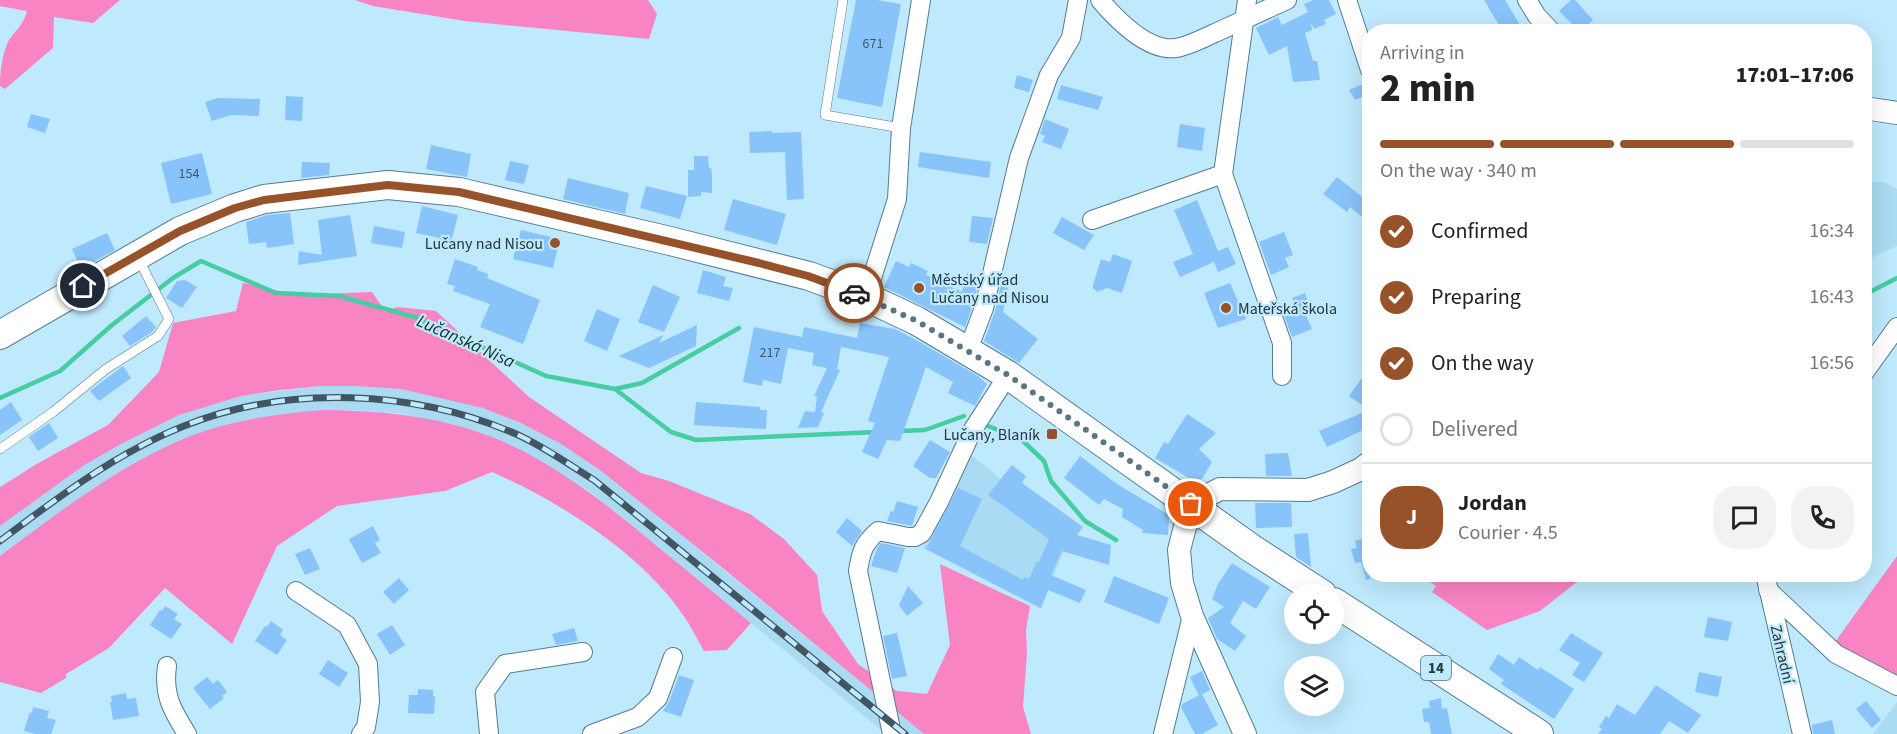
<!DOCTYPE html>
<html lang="en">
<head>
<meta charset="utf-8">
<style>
	:root { --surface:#fff; --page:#f2f2f2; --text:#222; --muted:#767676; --line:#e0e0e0; --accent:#98522a }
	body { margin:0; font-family:"Source Sans 3",sans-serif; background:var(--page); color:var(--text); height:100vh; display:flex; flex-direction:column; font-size:22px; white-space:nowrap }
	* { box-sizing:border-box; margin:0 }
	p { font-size:20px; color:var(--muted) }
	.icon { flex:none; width:33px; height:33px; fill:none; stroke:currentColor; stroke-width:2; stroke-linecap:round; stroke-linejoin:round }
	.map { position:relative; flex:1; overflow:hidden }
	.side { position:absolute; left:1362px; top:24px; width:510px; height:558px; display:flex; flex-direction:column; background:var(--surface); border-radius:24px; box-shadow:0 6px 24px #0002 }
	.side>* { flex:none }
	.buttons { position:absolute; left:1284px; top:584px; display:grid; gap:12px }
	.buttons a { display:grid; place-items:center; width:60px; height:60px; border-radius:50%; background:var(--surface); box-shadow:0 6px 24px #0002; font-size:30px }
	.pin { position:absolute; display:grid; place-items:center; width:51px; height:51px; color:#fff; margin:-26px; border:3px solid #fff; border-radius:50%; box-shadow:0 2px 6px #0007 }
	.courier { position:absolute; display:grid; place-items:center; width:60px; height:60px; margin:-30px; border:4px solid #98522a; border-radius:50%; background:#fff; color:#222; box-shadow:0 2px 8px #0007 }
	.head em { font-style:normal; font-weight:800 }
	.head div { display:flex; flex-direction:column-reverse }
	.head { display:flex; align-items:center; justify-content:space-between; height:102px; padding:0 18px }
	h1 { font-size:39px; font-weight:800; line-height:45px }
	.bar { display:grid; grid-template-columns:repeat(4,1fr); gap:9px 6px; align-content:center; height:72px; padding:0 18px }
	.bar i { height:8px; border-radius:4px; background:var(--line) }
	.bar .active { background:var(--accent) }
	.bar p { grid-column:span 4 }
	.line { display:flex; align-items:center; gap:15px; padding:0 18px; border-top:2px solid var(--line) }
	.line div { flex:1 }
	.round { display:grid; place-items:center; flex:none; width:63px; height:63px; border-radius:24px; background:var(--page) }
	ol { padding:0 18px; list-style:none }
	li { display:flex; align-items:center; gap:18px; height:66px }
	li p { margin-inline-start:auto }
	li .icon { padding:6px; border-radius:50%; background:var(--accent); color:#fff; stroke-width:4 }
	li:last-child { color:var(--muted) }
	li i { width:33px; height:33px; border:3px solid var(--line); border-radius:50% }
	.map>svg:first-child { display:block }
	.built { fill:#aadbf2 }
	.green { fill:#f884c3 }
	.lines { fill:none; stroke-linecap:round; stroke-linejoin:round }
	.stream { stroke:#46cda2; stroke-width:4.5 }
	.building { fill:#88c3fa }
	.service-casing { stroke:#557c8e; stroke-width:10 }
	.minor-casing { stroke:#557c8e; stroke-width:20 }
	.tertiary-casing { stroke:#557c8e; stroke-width:24 }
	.primary-casing { stroke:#557c8e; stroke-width:30 }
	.service { stroke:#fff; stroke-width:9 }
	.minor { stroke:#fff; stroke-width:18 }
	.tertiary { stroke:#fff; stroke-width:22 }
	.primary { stroke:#fff; stroke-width:28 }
	.rail-casing { stroke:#415660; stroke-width:7 }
	.rail { stroke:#bfe9fd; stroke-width:4.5; stroke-dasharray:14; stroke-linecap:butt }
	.done { stroke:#5c7582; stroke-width:6; stroke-dasharray:0 10.8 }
	.route { stroke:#98522a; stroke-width:8 }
	.poi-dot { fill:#98522a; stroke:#bfe9fd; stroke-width:2 }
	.labels { text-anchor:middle; stroke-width:4.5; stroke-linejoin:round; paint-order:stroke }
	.number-label { font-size:14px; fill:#3e5a6e }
	.shield { fill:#bfe9fd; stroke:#546c78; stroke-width:1.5 }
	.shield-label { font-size:15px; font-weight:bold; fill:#26373f }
	.poi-label { font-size:16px; fill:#26373f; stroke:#bfe9fd; text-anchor:end }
	.street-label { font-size:16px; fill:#26373f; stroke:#bfe9fd }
	.water-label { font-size:18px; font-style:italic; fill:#153127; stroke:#bfe9fd }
</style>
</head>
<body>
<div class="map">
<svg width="1897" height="734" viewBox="0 0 1897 734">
	<rect width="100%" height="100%" fill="#bfe9fd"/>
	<g class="built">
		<path d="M1865,182H1884L1897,189V246L1865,261Z"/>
		<path d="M320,386H355L401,389L443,398L483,408L521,423L561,444L601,470L642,503L924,734H886L628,522L587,490L548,465L511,445L475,431L398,413L354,410H322L283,414L247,420L188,437L131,466L96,486L0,556V526L83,466L119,445L179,415L205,406L241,396Z"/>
		<path d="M968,452L1001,479L1007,499L1002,506L1065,547L1041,609L923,548Z"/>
		<path d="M1897,702V734H1873Z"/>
	</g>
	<g class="green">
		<path d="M0,0H120L93,23L54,17L53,48L5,89L0,86C0,73 2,56 7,44C13,31 22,29 27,11L0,6Z"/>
		<path d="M355,0H648L657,14L649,39L465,21L373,6Z"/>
		<path d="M243,283L298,295L372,292L386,312L397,307L436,311L529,397L641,473L669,481L750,514L784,539L817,575L822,611L858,664L897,691L927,694L950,645L940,564L1030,606L1026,630L1027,652L1023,707L1031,734H924L719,565L600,470L561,444L521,423L483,408L401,389L355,386H320L280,390L241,396L179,415L119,445L83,466L0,526V487L40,462L108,425L159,372L173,323L236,311Z"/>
		<path d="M322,410C386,410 455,418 513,446C564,471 609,506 652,542C685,569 718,596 751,623L727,650L704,651C697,639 691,626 683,615C642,554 559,501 492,472L445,491L337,506L277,546L232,644L165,588L109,648L66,674V678L41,693L0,682V556C59,512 119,465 188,437C231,420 276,414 322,410Z"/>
		<path d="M1897,556V679L1877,670L1835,642Z"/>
		<path d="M1577,575L1582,578L1540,611L1487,630L1432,592L1436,586L1419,575Z"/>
	</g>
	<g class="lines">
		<g class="stream">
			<path d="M1864,295L1897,278"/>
			<path d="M615,389L642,383L739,328"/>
			<path d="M0,398L60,371L112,325L173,278L201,261L276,293L339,296L418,318L546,376L615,389L671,432L696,440L877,432"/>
			<path d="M988,426L1021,439L1044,461L1051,481L1085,521L1116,540"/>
			<path d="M900,431L925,430L964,416"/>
		</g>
	</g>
	<g class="building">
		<path d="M856,0H877L901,4L882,107L837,98Z"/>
		<path d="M1313,0H1329L1336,14L1324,20L1326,24L1314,29L1311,22L1312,30L1305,33L1313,61H1317L1320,80L1293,82L1287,46L1269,55L1256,28L1278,17L1282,25L1308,12L1304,4Z"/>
		<path d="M1484,0H1505L1524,32H1503Z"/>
		<path d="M1571,0H1575L1593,20L1580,32L1559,11Z"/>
		<path d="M1017,75L1033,80L1029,92L1014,88Z"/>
		<path d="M1370,81V94L1355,100L1349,90Z"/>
		<path d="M1061,85L1103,97L1098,110L1057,99Z"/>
		<path d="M286,96L303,97L302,121L285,120Z"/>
		<path d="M218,98L260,99L259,116L231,115L212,121L205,102Z"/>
		<path d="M31,114L50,119L45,133L27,127Z"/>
		<path d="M1045,119L1069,129L1061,149L1042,142L1045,136L1040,134Z"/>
		<path d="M1180,124L1205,128L1202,151L1177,147Z"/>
		<path d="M772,131V133L801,132L804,199L787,200L785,152L750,153L749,132Z"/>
		<path d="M431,145L471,154L467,177L426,169Z"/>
		<path d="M920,152L991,162L989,178L918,167Z"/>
		<path d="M202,153L212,194L171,204L161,163Z"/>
		<path d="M694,156H708L709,168H711L712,175V193L701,192V196L688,197V170H694Z"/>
		<path d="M510,161L529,165L524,184L505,180Z"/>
		<path d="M302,162L330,163L329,175L301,178Z"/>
		<path d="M1337,177L1370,203V223L1350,207L1347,212L1323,194Z"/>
		<path d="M568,178L629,193L625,214L563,199Z"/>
		<path d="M646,186L687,196L680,219L640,208Z"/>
		<path d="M733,199L786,214L777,245L724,230Z"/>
		<path d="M1197,200L1218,251L1228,247L1236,264L1218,272L1214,262L1180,277L1173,262L1193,254L1174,210Z"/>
		<path d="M422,206L458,215L450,246L438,243L440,238L416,233Z"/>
		<path d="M290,213L294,244L267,248L266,242L249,244L246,222L267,215Z"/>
		<path d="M350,215L357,256L298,265L299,251L322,255L318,220Z"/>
		<path d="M972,216L993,218L987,244L969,242Z"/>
		<path d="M1062,217L1094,235L1084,250L1053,233Z"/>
		<path d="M374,226L405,232L402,248L371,243Z"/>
		<path d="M521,230L560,239L553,268L513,259Z"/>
		<path d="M1284,232L1293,255L1285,258L1289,267L1271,275L1259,242Z"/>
		<path d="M107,233L115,250L81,269L72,249Z"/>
		<path d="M1113,254L1132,261L1122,293L1107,288L1097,292L1093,288V285L1101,259L1110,262Z"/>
		<path d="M455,259L478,267L477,270L488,274L487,278L540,300L523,344L480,327L490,304L453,291L455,286L447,284Z"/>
		<path d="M896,261L909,267L911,263L928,271L926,275L962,292L967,273L980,276L973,305L965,327L884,287Z"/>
		<path d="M703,270L726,277L723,286L733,288L729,301L697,293Z"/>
		<path d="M185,280L197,287L182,308L166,298L177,281Z"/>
		<path d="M1230,283L1246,319L1218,328L1204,293Z"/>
		<path d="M1001,284L1008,288L1003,312L1038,339L1019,363L984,341L995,311Z"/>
		<path d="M653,285L680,297L664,332L638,322Z"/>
		<path d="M1305,293L1311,311L1305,313L1312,329L1292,337L1282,310L1295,304L1292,298Z"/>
		<path d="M597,309L620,319L607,351L584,341Z"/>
		<path d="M146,316L156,327L152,332L130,346L122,336Z"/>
		<path d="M860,323L895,329L918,341L978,376L987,384L975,406L948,393L953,382L926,367L900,441L887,440L878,459L862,452L875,423L868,421L889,357L841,347L837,369L840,370L821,412L824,413L818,427L798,428L805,411L815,412L817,396H814L827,368L812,365L814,353L788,348L781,384L763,380L762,386L743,382L754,327L802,337L804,327L857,338Z"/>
		<path d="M697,325L696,346L649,368L619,356L663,335L659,343Z"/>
		<path d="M123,366L131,378L99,401L90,391Z"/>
		<path d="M1370,367V427L1327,447L1319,431L1369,410L1349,396Z"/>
		<path d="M11,402L22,420L0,435V410Z"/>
		<path d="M696,402L760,407V410H767L766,429L694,425Z"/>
		<path d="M1187,414L1216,433L1199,449L1212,462L1202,479L1194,481L1155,458L1164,442L1168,444Z"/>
		<path d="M49,423L58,438L38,451L29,437Z"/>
		<path d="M930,440L950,452L936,478H930L913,466Z"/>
		<path d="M1288,453L1292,476H1266L1265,454Z"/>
		<path d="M1080,456L1117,484L1169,515L1168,535L1142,533L1143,530L1122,517L1123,509L1104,499L1099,505L1064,478Z"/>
		<path d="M1012,465L1026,476L1022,483L1083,527L1077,535L1111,545L1109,565L1062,551L1051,575L1086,590L1080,603L1048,590L1041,608L926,549L958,488L982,499L960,546L1023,580L1024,577L1029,579L1037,561L1039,562L1049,539L988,495Z"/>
		<path d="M897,501L918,507L912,526L887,521L891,511L893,512Z"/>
		<path d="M1255,503H1291L1292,527L1256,528Z"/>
		<path d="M847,518L862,531L852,546L836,532Z"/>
		<path d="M373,526L380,540L375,543L381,553L362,563L349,539Z"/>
		<path d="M1308,533L1311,567L1296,557L1294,534Z"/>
		<path d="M1370,536V579L1366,580L1361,562L1355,563L1351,549L1357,548L1355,541Z"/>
		<path d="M881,543L905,548L897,573L871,566L877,548Z"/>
		<path d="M310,548L320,569L305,575L295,554Z"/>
		<path d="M1232,563L1270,587L1256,609L1243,601L1230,623L1246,636L1235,651L1217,639L1208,618L1224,607L1212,599L1218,584Z"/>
		<path d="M1114,576L1169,598L1159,624L1104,602Z"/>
		<path d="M399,578L409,590L394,604L383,592Z"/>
		<path d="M908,586L923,603L907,616L899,605Z"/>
		<path d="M165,606L178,614L174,619L182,624L171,639L150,625L160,610L162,611Z"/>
		<path d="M1708,617L1732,622L1728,641L1704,637Z"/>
		<path d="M271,621L283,630L280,635L287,640L277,655L255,641L265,626L267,627Z"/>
		<path d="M392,625L405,645L390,655L377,634Z"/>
		<path d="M574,628L578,641L556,645L552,634Z"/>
		<path d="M897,633L907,676L892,679L883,636Z"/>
		<path d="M1571,633L1603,653L1584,682L1572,675L1580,663L1559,650Z"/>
		<path d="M1498,654L1514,665L1519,657L1538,670L1540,667L1574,689L1554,719L1501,684L1504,680L1489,669Z"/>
		<path d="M328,660L348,673L339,687L319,674Z"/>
		<path d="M1202,671L1210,690L1199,696L1190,677Z"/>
		<path d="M1699,672L1722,677L1718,697L1695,692Z"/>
		<path d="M679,675L694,680L681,717L663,711L669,702Z"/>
		<path d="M207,677L213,684L218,680L227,692L222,696L224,698L210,709L193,688Z"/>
		<path d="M1656,685L1701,715L1688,733L1669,721L1660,734H1598L1602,729L1599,727L1606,716L1609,718L1617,704L1635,715Z"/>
		<path d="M418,689L433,690V696H435L434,714L408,713L409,695H418Z"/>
		<path d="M126,693L127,699L136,698L139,716L113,720L110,702H112L111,696Z"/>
		<path d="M1202,694L1218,725L1202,734H1195L1181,707L1182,704Z"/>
		<path d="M1441,698L1442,709L1447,708L1452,734H1431L1429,722H1424L1422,709L1430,708L1429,701Z"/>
		<path d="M1866,701L1881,720L1872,728L1856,709Z"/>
		<path d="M33,707L49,711L47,718L56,720L51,734H35L24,731L30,712L32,713Z"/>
		<path d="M1832,720L1835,734H1813L1812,725Z"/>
	</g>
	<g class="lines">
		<defs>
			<g id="service">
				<path d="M843,0L825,115L901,128"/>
				<path d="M0,449L53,412L106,369L158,336L169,319L138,258"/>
			</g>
			<g id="minor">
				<path d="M1100,0C1116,19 1148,52 1176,48C1189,46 1203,38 1215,33C1239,22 1263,11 1287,0"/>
				<path d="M1247,0L1223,174L1282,343V376"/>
				<path d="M1347,0L1370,70"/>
				<path d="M1527,0L1537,16L1552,32"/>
				<path d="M1092,220L1223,174"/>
				<path d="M866,297L897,199L901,128L921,0"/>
				<path d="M968,350L984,308L1019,158L1049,75L1071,38L1078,0"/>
				<path d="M1864,373L1897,327"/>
				<path d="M1765,574L1802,734"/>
				<path d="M1768,590L1836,654L1897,686"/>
				<path d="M296,591L347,625L368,664L370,702L366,727L361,734"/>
				<path d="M167,666C163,695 172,710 187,734"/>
				<path d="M489,734L485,692L505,664L583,652"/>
				<path d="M592,734L638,717L658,698L673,657"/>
				<path d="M892,734L858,571C861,552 863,544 878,531L908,537H915L922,533L939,502L972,431L1008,375"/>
				<path d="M1163,734L1192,616"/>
			</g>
			<g id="tertiary">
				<path d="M1864,108L1897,113"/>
				<path d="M1245,734L1192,616L1182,583L1179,550L1191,504L1220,489L1308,490L1333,482L1361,469L1370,462"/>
			</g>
			<g id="primary">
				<path d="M0,335L180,231L235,208L264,199L388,185L459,192L666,240L809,276L866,297L917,321L1008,375L1251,548L1322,594"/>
				<path d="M1334,602L1539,734"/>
			</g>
		</defs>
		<use href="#service" class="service-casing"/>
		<use href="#minor" class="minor-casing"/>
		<use href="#tertiary" class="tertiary-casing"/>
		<use href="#primary" class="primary-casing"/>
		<use href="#service" class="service"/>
		<use href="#minor" class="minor"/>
		<use href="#tertiary" class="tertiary"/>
		<use href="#primary" class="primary"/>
		<defs>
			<path id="rail" d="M0,541C57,498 116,453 184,426C287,384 415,390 516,434C543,446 568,464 594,480L905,734"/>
		</defs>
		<use href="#rail" class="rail-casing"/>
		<use href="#rail" class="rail"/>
	</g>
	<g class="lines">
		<path class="done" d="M854,293L917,321L1008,375L1191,504"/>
		<path class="route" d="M83,286L180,231L235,208L264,200L388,185L459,192L759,263L808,276L854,293"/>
	</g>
	<g class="poi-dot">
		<circle cx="555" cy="243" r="6"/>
		<circle cx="919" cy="288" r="6"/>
		<circle cx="1226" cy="308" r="6"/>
		<rect x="1046" y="428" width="12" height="12" rx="3"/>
	</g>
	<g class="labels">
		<g class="number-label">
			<text x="873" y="48">671</text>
			<text x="189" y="178">154</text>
			<text x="770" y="357">217</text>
		</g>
		<rect class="shield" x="1421" y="656" width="30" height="24" rx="4.5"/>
		<g class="shield-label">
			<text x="1436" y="673">14</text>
		</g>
		<g class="poi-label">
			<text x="543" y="249">Lučany nad Nisou</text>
			<text x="931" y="285" text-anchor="start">Městský úřad<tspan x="931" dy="18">Lučany nad Nisou</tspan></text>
			<text x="1238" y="314" text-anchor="start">Mateřská škola</text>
			<text x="1040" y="440">Lučany, Blaník</text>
		</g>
		<g class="street-label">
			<text transform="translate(1783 654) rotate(77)" y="6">Zahradní</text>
		</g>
		<g class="water-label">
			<text transform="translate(466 341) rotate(24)" y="6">Lučanská Nisa</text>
		</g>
	</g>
</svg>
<div class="buttons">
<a><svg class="icon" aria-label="locate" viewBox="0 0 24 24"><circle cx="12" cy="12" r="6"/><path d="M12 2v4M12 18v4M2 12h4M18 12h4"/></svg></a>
<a><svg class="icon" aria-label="layers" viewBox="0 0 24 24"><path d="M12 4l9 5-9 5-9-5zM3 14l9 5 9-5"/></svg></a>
</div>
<div class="pin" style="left:1191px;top:504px;background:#ea580c"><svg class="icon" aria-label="bag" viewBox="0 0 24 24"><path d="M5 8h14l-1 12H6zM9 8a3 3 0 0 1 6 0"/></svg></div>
<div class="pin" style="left:83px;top:286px;background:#1f2937"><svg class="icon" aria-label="home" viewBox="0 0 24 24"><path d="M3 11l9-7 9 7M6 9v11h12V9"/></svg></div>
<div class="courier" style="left:854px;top:293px"><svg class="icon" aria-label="car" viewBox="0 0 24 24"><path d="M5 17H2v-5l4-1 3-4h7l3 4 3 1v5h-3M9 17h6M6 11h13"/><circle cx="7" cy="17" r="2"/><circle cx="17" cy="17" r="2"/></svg></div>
<section class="side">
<div class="head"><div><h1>2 min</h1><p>Arriving in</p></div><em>17:01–17:06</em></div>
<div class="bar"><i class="active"></i><i class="active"></i><i class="active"></i><i></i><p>On the way · 340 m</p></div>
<ol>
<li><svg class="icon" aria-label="check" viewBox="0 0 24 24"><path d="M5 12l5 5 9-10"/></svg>Confirmed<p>16:34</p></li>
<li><svg class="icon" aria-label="check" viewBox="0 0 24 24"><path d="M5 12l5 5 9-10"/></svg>Preparing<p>16:43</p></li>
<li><svg class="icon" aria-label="check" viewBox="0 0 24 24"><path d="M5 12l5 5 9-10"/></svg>On the way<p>16:56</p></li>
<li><i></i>Delivered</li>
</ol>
<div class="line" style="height:108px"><b class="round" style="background:var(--accent);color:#fff">J</b><div><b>Jordan</b><p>Courier · 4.5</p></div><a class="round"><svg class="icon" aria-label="chat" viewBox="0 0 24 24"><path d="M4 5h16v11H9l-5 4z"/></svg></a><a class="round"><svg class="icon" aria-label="phone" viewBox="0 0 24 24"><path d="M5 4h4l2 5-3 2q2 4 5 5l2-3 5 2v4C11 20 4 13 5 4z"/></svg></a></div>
</section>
</div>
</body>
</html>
